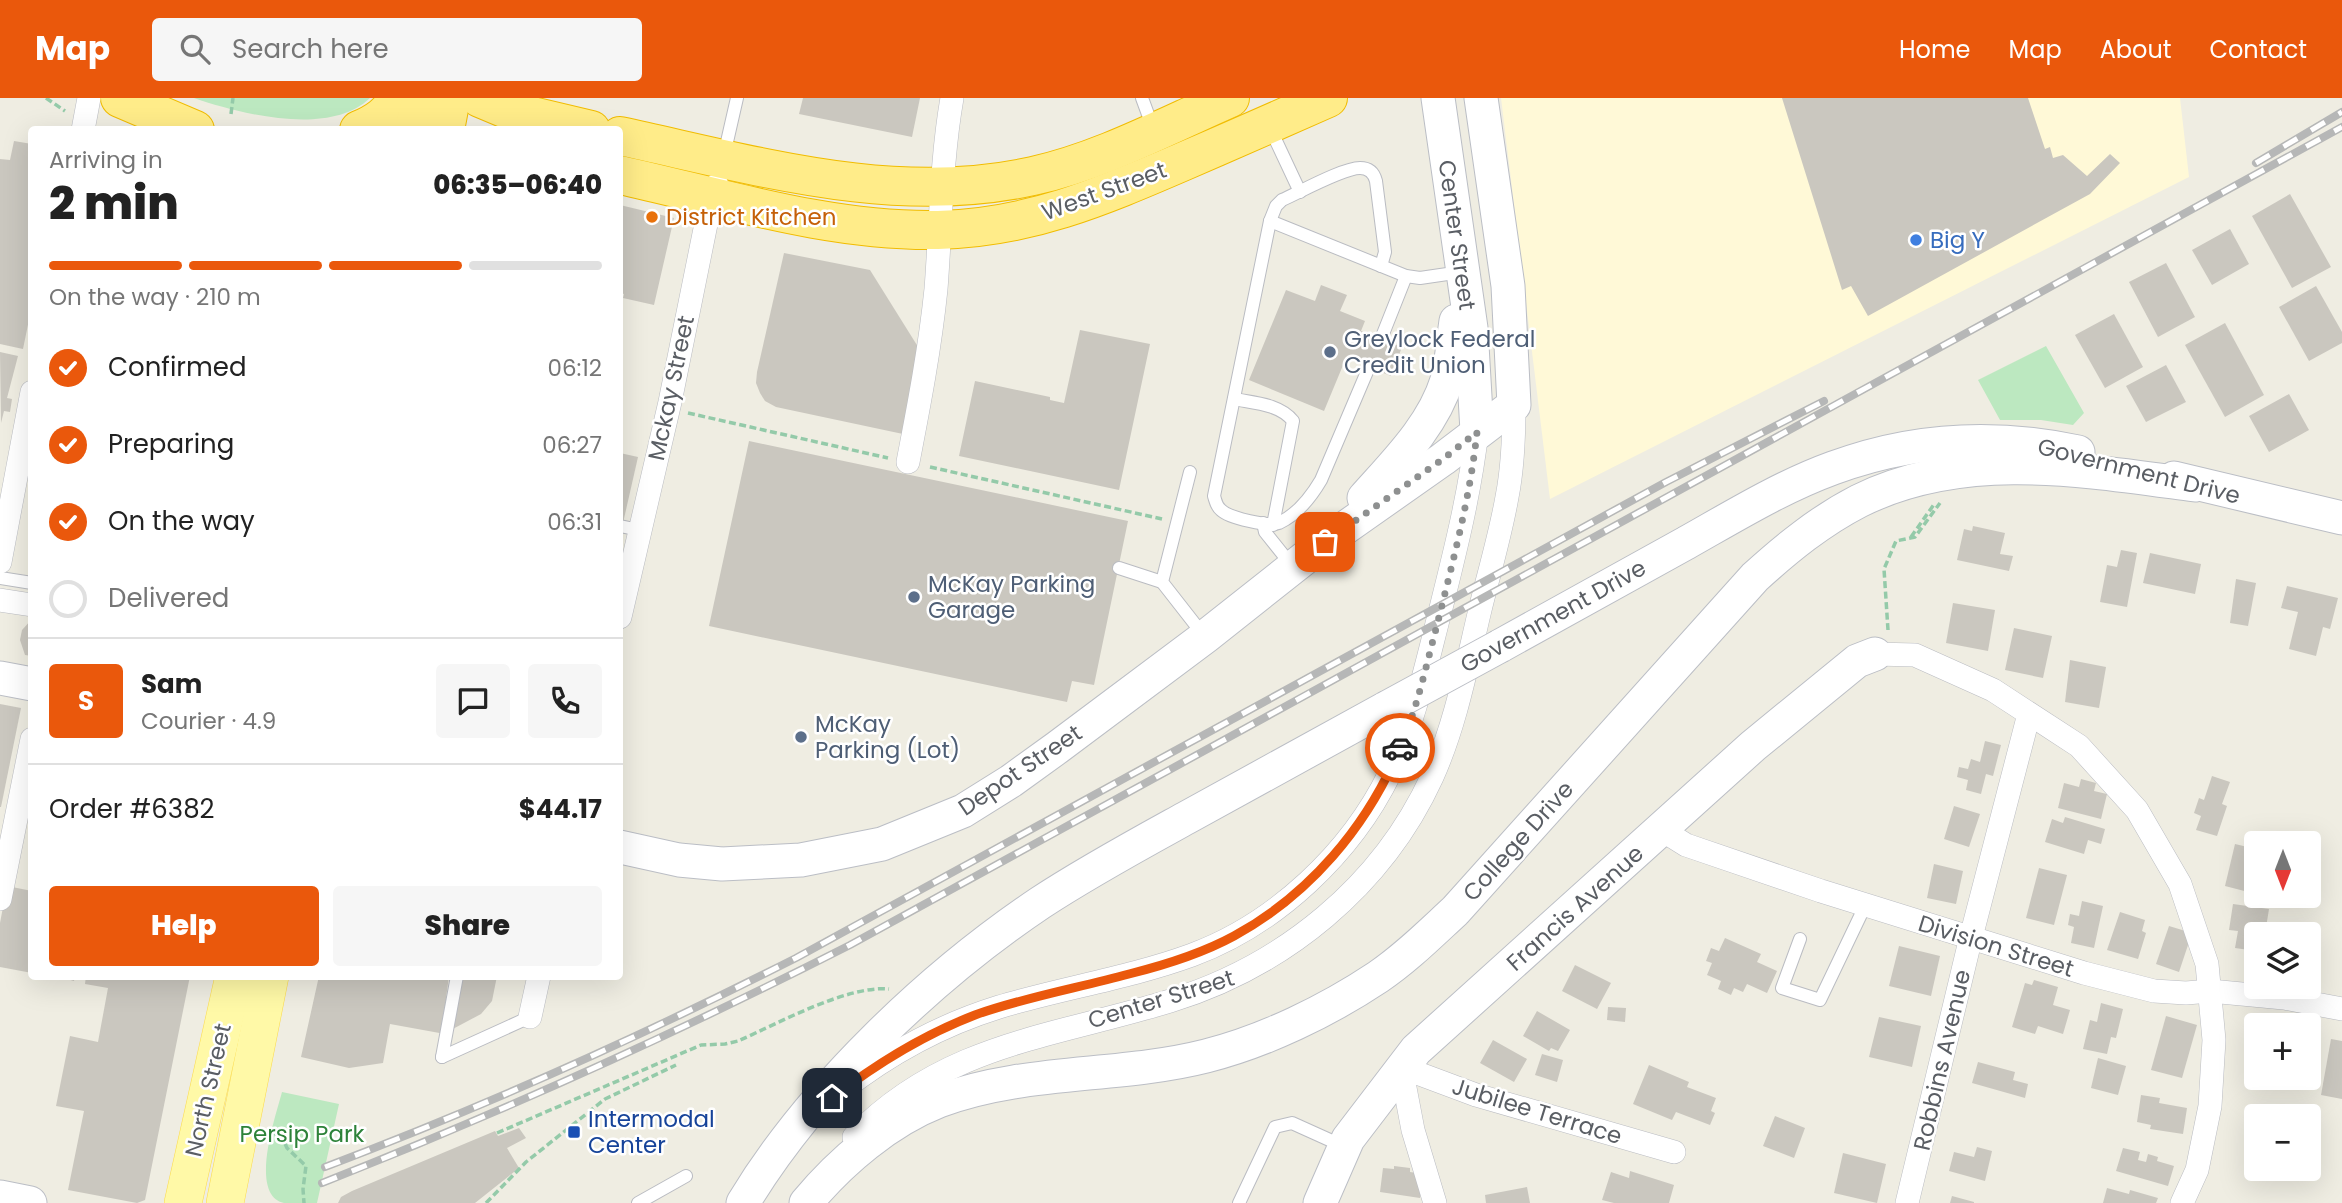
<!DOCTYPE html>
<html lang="en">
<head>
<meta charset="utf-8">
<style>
	:root { --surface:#fff; --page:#f6f6f6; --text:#222; --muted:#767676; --line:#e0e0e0; --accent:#ea580c }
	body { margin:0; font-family:Poppins,sans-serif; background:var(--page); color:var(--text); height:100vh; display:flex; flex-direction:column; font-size:26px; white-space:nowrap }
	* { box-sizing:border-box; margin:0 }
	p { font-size:23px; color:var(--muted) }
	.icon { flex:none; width:38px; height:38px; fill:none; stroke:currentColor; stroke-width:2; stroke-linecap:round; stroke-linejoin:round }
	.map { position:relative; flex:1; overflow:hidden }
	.sheet { position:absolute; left:28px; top:28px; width:595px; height:854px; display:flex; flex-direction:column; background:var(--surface); border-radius:7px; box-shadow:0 7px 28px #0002 }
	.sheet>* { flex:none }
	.needle { width:46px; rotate:180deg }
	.buttons { position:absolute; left:2244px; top:733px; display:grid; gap:14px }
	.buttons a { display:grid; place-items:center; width:77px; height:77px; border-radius:7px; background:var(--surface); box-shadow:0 7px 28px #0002; font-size:35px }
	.pin { position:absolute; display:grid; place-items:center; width:60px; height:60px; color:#fff; margin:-30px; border-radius:14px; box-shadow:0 4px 10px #0006 }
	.courier { position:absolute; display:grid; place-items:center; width:70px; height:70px; margin:-35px; border:5px solid #ea580c; border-radius:50%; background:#fff; color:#222; box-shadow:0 2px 9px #0007 }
	.summary em { font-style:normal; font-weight:800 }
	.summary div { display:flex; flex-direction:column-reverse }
	.summary { display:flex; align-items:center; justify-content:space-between; height:119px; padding:0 21px }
	h1 { font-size:46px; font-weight:800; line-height:52px }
	.bar { display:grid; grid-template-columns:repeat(4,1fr); gap:10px 7px; align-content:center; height:84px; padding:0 21px }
	.bar i { height:9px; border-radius:5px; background:var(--line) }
	.bar .current { background:var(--accent) }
	.bar p { grid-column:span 4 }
	.line { display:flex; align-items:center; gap:18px; padding:0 21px; border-top:2px solid var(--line) }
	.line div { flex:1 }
	.round { display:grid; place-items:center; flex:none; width:74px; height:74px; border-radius:7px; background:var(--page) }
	ol { padding:0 21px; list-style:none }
	li { display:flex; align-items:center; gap:21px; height:77px }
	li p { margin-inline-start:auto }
	li .icon { padding:7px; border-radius:50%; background:var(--accent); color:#fff; stroke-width:4 }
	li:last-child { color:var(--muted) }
	li i { width:38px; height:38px; border:4px solid var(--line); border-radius:50% }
	.action { display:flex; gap:14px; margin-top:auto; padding:14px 21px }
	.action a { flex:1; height:80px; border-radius:7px; background:var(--accent); color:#fff; font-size:28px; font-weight:800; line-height:80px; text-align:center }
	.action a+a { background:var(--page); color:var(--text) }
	header { display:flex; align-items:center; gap:42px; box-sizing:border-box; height:98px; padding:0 35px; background:var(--accent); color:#fff }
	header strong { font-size:33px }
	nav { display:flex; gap:38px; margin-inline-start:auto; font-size:24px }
	.search { width:490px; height:63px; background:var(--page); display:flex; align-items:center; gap:18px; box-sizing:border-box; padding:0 24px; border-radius:7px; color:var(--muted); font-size:26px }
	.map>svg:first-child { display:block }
	.commercial { fill:#fff9d7 }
	.green { fill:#bce8c0 }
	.building { fill:#cac7bf }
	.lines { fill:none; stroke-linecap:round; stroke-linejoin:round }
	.lane-casing { stroke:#babcc2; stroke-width:14 }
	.street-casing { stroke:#babcc2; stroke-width:24 }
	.secondary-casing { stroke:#bbbec5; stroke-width:35 }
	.primary-casing { stroke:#fcdb4d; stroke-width:38 }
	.highway-casing { stroke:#f1bc00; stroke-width:40 }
	.path { stroke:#94caa9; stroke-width:3.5; stroke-dasharray:7 3.5; stroke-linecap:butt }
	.lane { stroke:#fff; stroke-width:12 }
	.street { stroke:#fff; stroke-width:23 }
	.secondary { stroke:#fff; stroke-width:33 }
	.primary { stroke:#fff9a7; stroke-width:37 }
	.highway { stroke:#ffec89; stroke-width:38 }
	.rail-casing { stroke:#b6b7b7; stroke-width:8 }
	.rail { stroke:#fff; stroke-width:5; stroke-dasharray:16; stroke-linecap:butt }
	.secondary-bridge-casing { stroke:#bbbec5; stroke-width:35; stroke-linecap:butt }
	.secondary-bridge { stroke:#fff; stroke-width:33 }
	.done { stroke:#8e9090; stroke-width:7; stroke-dasharray:0 12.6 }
	.route { stroke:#ea580c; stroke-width:9 }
	.food-dot { fill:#e8710a; stroke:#fff; stroke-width:2.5 }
	.shop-dot { fill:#3f7fe0; stroke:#fff; stroke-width:2.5 }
	.service-dot { fill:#5c6f8a; stroke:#fff; stroke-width:2.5 }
	.transit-dot { fill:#1a4fb4; stroke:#fff; stroke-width:2.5 }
	.labels { text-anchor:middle; stroke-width:5; stroke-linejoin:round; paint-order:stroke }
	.street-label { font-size:23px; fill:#5a5e64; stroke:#fff }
	.food-label { font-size:23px; fill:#c56008; stroke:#fff; text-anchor:start }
	.shop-label { font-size:23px; fill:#366cbe; stroke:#fff; text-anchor:start }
	.service-label { font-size:23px; fill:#4e5e75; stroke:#fff; text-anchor:start }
	.transit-label { font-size:23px; fill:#164399; stroke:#fff; text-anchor:start }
	.park-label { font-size:23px; fill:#2d8239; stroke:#fff }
</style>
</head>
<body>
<header>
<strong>Map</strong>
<div class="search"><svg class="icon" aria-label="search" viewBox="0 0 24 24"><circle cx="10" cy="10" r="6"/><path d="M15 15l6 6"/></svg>Search here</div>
<nav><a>Home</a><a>Map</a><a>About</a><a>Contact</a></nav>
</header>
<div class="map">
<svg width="2342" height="1105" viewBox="0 0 2342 1105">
	<rect width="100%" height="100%" fill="#efede2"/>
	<path class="commercial" d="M1501,0H2180L2189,79L1550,401Z"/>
	<g class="green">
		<path d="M194,0H370C330,39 240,16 194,0Z"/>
		<path d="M2046,248L2084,315L2073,327L2041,322H2000L1978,282Z"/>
		<path d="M282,994L339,1006L317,1105C307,1105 294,1105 284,1105C248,1097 276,1017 282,994Z"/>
	</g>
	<g class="building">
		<path d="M803,0H920L912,39L799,16Z"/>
		<path d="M1782,0H2028L2045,51L2050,49L2053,60L2063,57L2087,78L2110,56L2120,65L2090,96L1868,218L1851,188L1842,192Z"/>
		<path d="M14,43L32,46V207L23,251L0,246V61L10,62Z"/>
		<path d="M2290,96L2331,169L2292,190L2252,118Z"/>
		<path d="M620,107L674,120L654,207L623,200L624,196L620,195Z"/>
		<path d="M2230,131L2249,166L2212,187L2192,152Z"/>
		<path d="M784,155L870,172L920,252L903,336L776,309L765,303L760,295L756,285L757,274Z"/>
		<path d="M2166,165L2195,219L2158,239L2129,184Z"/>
		<path d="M1321,187L1347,197L1340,213L1365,223L1361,233L1402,249L1391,278L1346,260L1324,313L1249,282L1286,192L1315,203Z"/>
		<path d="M2316,188L2342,234V245L2309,263L2279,209Z"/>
		<path d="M2114,216L2143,269L2105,290L2075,237Z"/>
		<path d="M2225,225L2264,297L2225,319L2185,247Z"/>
		<path d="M1080,232L1150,246L1119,392L959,358L975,283L1050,299V302L1064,305Z"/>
		<path d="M0,254L18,258L7,300L12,301L10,314L4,313L1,325Z"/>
		<path d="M2166,267L2186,304L2146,324L2126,288Z"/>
		<path d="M2289,296L2309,332L2269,354L2249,318Z"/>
		<path d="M749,343L1128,423L1094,587L1072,583L1067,604L709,528Z"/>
		<path d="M620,355L638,359L623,425L620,424Z"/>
		<path d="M1973,428L2005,435L2000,456L2013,458L2009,473L1957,462L1964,431L1972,433Z"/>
		<path d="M2121,452L2137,455L2127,509L2100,504L2107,467L2117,469Z"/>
		<path d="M2150,455L2201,466L2195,496L2143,485Z"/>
		<path d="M2236,481L2256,485L2248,528L2230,525Z"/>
		<path d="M2287,488L2338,500L2330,531L2323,529L2316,558L2289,551L2298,514L2281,510Z"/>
		<path d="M1953,505L1995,512L1988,553L1946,545Z"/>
		<path d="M32,521V558L25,557L20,542L22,532Z"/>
		<path d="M2014,530L2052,538L2043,580L2005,572Z"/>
		<path d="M2070,562L2106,569L2099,610L2065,604Z"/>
		<path d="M0,606L21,610L1,709H0Z"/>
		<path d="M1985,643L2001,647L1993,678L1986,676L1981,696L1966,692L1968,682L1957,679L1959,669L1968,671L1971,661L1980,664Z"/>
		<path d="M2212,678L2230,684L2222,706L2227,708L2217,738L2196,732L2201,718L2194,715L2199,700L2204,702Z"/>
		<path d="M2081,681L2096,685L2094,693L2107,696L2101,721L2058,710L2064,685L2079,689Z"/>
		<path d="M1954,708L1980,716L1969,749L1944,741Z"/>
		<path d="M2065,719L2105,731L2101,746L2088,742L2084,756L2045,744L2052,721L2063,725Z"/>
		<path d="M2235,746L2256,751V796L2225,788Z"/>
		<path d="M1934,766L1963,773L1956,806L1927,800Z"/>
		<path d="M2039,770L2067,777L2054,827L2026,820Z"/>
		<path d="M7,788L32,793V875L0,869V825Z"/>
		<path d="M2082,803L2103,808L2094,850L2071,845L2074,829L2068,827L2070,816L2079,818Z"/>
		<path d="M2233,806L2269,811L2265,836H2256V853L2235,850L2238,833L2229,832Z"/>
		<path d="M2120,814L2145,822L2142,833L2146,835L2138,861L2107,852Z"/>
		<path d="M2169,828L2192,835L2179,874L2156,866Z"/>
		<path d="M1725,840L1761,856L1757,864L1777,873L1767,895L1747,886L1743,894L1734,890L1731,897L1718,891L1721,883L1707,877L1712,865L1706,863L1711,850L1719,853Z"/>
		<path d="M1899,848L1940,858L1931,898L1889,888Z"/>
		<path d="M1575,867L1611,885L1597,911L1562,893Z"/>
		<path d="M57,878H75L74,883Z"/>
		<path d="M86,878H190L145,1102L137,1105L68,1092L84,1013L56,1008L70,938L98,944L108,890L85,886Z"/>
		<path d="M319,878H449L446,900L451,901L445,936L390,926L383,965L349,970L301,959Z"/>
		<path d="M461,878H497L492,903L481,916L449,933Z"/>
		<path d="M2034,882L2058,889L2053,907L2070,912L2063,936L2038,928L2035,936L2012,929L2025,885L2032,887Z"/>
		<path d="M2101,905L2123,911L2116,940L2111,939L2107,956L2083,951L2090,922L2097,924Z"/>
		<path d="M1608,909L1626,910L1625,924L1607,922Z"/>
		<path d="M1537,913L1570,932L1558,953L1551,950L1549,953L1523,938Z"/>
		<path d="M2166,918L2197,927L2182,980L2151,972Z"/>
		<path d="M1879,919L1921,928L1912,969L1869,959Z"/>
		<path d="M2331,941L2342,943V1001L2321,997Z"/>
		<path d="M1493,942L1527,961L1514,984L1480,965Z"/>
		<path d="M1542,956L1563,962L1557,984L1535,977Z"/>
		<path d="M2098,960L2126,968L2118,997L2091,990Z"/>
		<path d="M1978,964L2015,974L2013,982L2028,986L2025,1000L1972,985Z"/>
		<path d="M1649,967L1689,984L1687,989L1716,1000L1711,1013L1715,1015L1710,1027L1676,1014L1672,1022L1633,1006Z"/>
		<path d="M2141,997L2160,1000L2159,1005L2187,1010L2183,1036L2150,1031L2151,1027L2137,1024Z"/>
		<path d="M1775,1018L1805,1030L1794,1060L1763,1048Z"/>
		<path d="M519,1030L526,1040L507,1050L519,1070L475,1105H338L341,1099L352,1093L495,1033L498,1038Z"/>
		<path d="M1977,1049L1992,1053L1985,1083L1949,1073L1954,1054L1974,1059Z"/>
		<path d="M2123,1050L2140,1054L2138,1062L2146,1064L2148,1056L2158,1059L2157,1063L2174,1068L2168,1088L2116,1073Z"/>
		<path d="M1843,1055L1886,1066L1877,1105L1834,1095Z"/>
		<path d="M1394,1068L1410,1070V1074L1424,1076L1420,1100L1380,1094L1383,1070L1394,1071Z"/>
		<path d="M1630,1073L1674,1087L1669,1105H1614L1602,1102L1611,1074L1629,1080Z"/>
		<path d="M1527,1089L1530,1105H1486L1485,1097Z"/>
		<path d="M2107,1090L2129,1096L2130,1092L2158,1100L2156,1105H2103Z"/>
		<path d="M1952,1098L1974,1104V1105H1950Z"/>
	</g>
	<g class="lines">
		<defs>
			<g id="lane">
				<path d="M1142,0L1153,30"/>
				<path d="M1270,30L1300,94"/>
				<path d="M724,57L737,0"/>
				<path d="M1270,123L1406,178L1420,180L1461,174"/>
				<path d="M1381,241L1406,178"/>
				<path d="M1369,269L1321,382C1311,399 1296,417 1279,425C1269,429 1229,420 1221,412C1216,408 1216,404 1214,398L1270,123L1276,108L1282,102C1300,94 1343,70 1360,70C1369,70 1374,75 1376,83L1385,154L1381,168"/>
				<path d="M1234,301C1254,305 1280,306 1293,323L1273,427"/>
				<path d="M1190,374L1162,484L1205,539"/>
				<path d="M1263,425L1265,434L1293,469"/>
				<path d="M620,428L639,432"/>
				<path d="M1119,470L1162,484"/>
				<path d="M0,480L32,485"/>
				<path d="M1800,841L1782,890L1820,902L1865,808"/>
				<path d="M442,959L530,919"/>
				<path d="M442,959L457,878"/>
				<path d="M638,1105L686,1078"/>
				<path d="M1239,1105L1275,1029L1292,1025L1343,1048"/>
			</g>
			<g id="street">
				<path d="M83,32L89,0"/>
				<path d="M908,364C919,307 930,250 936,191C941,127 941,63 952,0"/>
				<path d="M0,464L32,294"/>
				<path d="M0,502L32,507"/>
				<path d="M620,519L670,304L706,126L717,87"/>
				<path d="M1875,556L1915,557L1993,592L2079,648L2137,712L2180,786L2207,866L2214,942L2210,1008L2197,1072L2182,1105"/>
				<path d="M1662,732L1686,747L1821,793L2084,875L2154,893L2186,895L2210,893L2284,900L2342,911"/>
				<path d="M0,801L32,641"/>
				<path d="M530,919L539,878"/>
				<path d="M1401,969L1476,997L1674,1054"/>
				<path d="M1401,969L1413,1032L1435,1105"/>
				<path d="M841,993C888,956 941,927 999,909C1062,890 1129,880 1192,857C1276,826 1351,755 1390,675C1414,625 1426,568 1440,514C1455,454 1470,395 1477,333"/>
				<path d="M854,1039C944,946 1053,939 1170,903C1284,868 1382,788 1432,679C1455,628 1466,571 1479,516C1488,478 1500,439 1507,399C1513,369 1514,338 1514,307"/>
				<path d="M1907,1105L1971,839L2029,616"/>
			</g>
			<g id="secondary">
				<path d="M1438,0L1471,230L1477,333"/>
				<path d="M2174,380L2342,420"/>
				<path d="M1364,400C1395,365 1433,328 1447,282C1452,263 1453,243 1456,223"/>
				<path d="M1500,548C1562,513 1624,479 1686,445C1734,418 1781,389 1833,370C1914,340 1994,336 2078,354"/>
				<path d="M0,580L32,586"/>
				<path d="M620,749L679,762L722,766L801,762L882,746L963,713L1011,683L1058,649L1205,539L1325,444L1443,361L1514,307L1508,188L1481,0"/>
				<path d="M0,1099L30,1105"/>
				<path d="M743,1105C811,992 930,879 1040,805C1087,774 1137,747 1186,720C1253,683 1320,647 1386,610"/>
				<path d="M806,1105C841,1063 888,1023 939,1003C1024,971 1119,980 1206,958C1265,943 1327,913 1378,879C1406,860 1430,836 1455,813L1755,479C1787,450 1820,423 1859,403C1964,351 2083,372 2195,387"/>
				<path d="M1320,1105L1348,1041L1416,952L1753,648L1857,563L1875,556"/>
			</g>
			<g id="primary">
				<path d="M183,1105L234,878"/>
				<path d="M225,1105L270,878"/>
			</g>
			<g id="highway">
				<path d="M120,0L195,32"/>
				<path d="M480,0L511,13L591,32"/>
				<path d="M359,32C378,24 388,16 399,0"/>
				<path d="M414,32L422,0"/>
				<path d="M445,32L451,0"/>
				<path d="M620,38C755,67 894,109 1033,78C1101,63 1166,28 1230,0"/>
				<path d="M620,77C724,100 830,134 938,132C1028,130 1101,99 1182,64C1231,43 1280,21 1328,0"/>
			</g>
		</defs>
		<use href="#lane" class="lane-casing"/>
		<use href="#street" class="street-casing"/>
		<use href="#secondary" class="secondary-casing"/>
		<use href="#primary" class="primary-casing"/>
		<use href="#highway" class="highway-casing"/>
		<g class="path">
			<path d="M46,0L65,13"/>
			<path d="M231,16L233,0"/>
			<path d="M688,315L888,360"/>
			<path d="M930,369L1162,421"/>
			<path d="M1911,439L1935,405"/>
			<path d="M1888,532L1884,471L1896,443L1915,439L1940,405"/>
			<path d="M270,1033L282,1039L287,1050L306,1068L303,1091L304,1105"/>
			<path d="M497,1035L701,947L725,946L738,943C777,926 847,887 889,891"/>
			<path d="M486,1105L526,1064L605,1001L676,967"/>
		</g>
		<use href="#lane" class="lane"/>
		<use href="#street" class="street"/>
		<use href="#secondary" class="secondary"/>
		<use href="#primary" class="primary"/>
		<use href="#highway" class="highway"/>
		<defs>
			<g id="rail">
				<path d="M2256,65L2342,14"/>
				<path d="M325,1069C486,1008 642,938 796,860L1666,384L1824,303"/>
				<path d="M322,1085C502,1014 677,935 850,847L2342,29"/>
			</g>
		</defs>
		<use href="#rail" class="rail-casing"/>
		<use href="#rail" class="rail"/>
		<defs>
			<path id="secondary-bridge" d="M1386,610L1500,548"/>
		</defs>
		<use href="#secondary-bridge" class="secondary-bridge-casing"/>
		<use href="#secondary-bridge" class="secondary-bridge"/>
	</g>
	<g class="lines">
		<path class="done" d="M1325,444L1443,361L1477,334C1470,400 1453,463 1437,527C1426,568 1417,611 1400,650"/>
		<path class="route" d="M832,1000C876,966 923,937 975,917C1025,899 1078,890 1129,876C1165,867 1201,856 1234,838C1309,797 1367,729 1400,650"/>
	</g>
	<circle class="food-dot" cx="652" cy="119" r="7"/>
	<circle class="shop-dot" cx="1916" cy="142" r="7"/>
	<g class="service-dot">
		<circle cx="1330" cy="254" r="7"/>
		<circle cx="914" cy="499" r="7"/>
		<circle cx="801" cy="639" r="7"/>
	</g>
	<rect class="transit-dot" x="567" y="1027" width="14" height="14" rx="3.5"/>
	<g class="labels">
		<g class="street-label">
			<text transform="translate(1104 93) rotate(-20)" y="8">West Street</text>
			<text transform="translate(1457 137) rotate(82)" y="8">Center Street</text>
			<text transform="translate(671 290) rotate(-78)" y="8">Mckay Street</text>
			<text transform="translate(2139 373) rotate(14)" y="8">Government Drive</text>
			<text transform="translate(1553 518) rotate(-29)" y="8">Government Drive</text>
			<text transform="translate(1020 672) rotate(-34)" y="8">Depot Street</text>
			<text transform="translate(1518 743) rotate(-48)" y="8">College Drive</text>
			<text transform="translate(1575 810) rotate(-42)" y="8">Francis Avenue</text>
			<text transform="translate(1996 848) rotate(17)" y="8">Division Street</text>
			<text transform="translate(1161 901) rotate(-17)" y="8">Center Street</text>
			<text transform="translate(1942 962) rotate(-77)" y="8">Robbins Avenue</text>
			<text transform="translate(208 992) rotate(-77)" y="8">North Street</text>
			<text transform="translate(1537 1013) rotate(17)" y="8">Jubilee Terrace</text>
		</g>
		<g class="food-label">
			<text x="666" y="127">District Kitchen</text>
		</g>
		<g class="shop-label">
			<text x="1930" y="150">Big Y</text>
		</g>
		<g class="service-label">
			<text x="1344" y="249">Greylock Federal<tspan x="1344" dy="26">Credit Union</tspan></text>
			<text x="928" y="494">McKay Parking<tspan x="928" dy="26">Garage</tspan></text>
			<text x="815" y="634">McKay<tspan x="815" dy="26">Parking (Lot)</tspan></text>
		</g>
		<g class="transit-label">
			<text x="588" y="1029">Intermodal<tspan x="588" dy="26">Center</tspan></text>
		</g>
		<g class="park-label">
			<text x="302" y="1044">Persip Park</text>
		</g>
	</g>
</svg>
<div class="buttons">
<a><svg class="needle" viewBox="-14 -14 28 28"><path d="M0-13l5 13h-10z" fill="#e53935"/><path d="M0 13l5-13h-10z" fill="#767676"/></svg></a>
<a><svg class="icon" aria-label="layers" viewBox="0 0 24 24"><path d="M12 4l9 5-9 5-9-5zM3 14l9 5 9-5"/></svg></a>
<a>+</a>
<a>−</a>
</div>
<div class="pin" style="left:1325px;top:444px;background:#ea580c"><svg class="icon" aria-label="bag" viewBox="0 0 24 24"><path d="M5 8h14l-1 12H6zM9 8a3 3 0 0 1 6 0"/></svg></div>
<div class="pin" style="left:832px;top:1000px;background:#1f2937"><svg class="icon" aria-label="home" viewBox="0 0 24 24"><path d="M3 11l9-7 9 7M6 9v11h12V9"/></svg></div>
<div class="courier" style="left:1400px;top:650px"><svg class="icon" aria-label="car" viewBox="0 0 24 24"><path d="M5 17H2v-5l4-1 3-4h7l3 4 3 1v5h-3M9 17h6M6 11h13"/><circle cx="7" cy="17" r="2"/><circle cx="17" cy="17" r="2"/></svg></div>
<section class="sheet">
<div class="summary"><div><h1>2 min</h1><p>Arriving in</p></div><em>06:35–06:40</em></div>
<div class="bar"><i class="current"></i><i class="current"></i><i class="current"></i><i></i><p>On the way · 210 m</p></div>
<ol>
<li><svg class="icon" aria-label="check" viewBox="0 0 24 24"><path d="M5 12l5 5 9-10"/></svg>Confirmed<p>06:12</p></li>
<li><svg class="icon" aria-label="check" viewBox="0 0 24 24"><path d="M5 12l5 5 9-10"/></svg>Preparing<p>06:27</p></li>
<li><svg class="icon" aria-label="check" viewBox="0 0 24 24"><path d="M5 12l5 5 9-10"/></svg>On the way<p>06:31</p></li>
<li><i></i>Delivered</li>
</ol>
<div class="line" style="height:126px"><b class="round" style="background:var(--accent);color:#fff">S</b><div><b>Sam</b><p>Courier · 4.9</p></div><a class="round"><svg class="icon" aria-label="chat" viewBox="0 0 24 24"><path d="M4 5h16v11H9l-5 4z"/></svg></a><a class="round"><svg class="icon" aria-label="phone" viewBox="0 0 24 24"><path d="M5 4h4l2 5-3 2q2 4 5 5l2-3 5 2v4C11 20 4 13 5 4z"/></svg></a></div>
<div class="line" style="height:91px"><div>Order #6382</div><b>$44.17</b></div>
<div class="action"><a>Help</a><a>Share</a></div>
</section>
</div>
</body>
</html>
